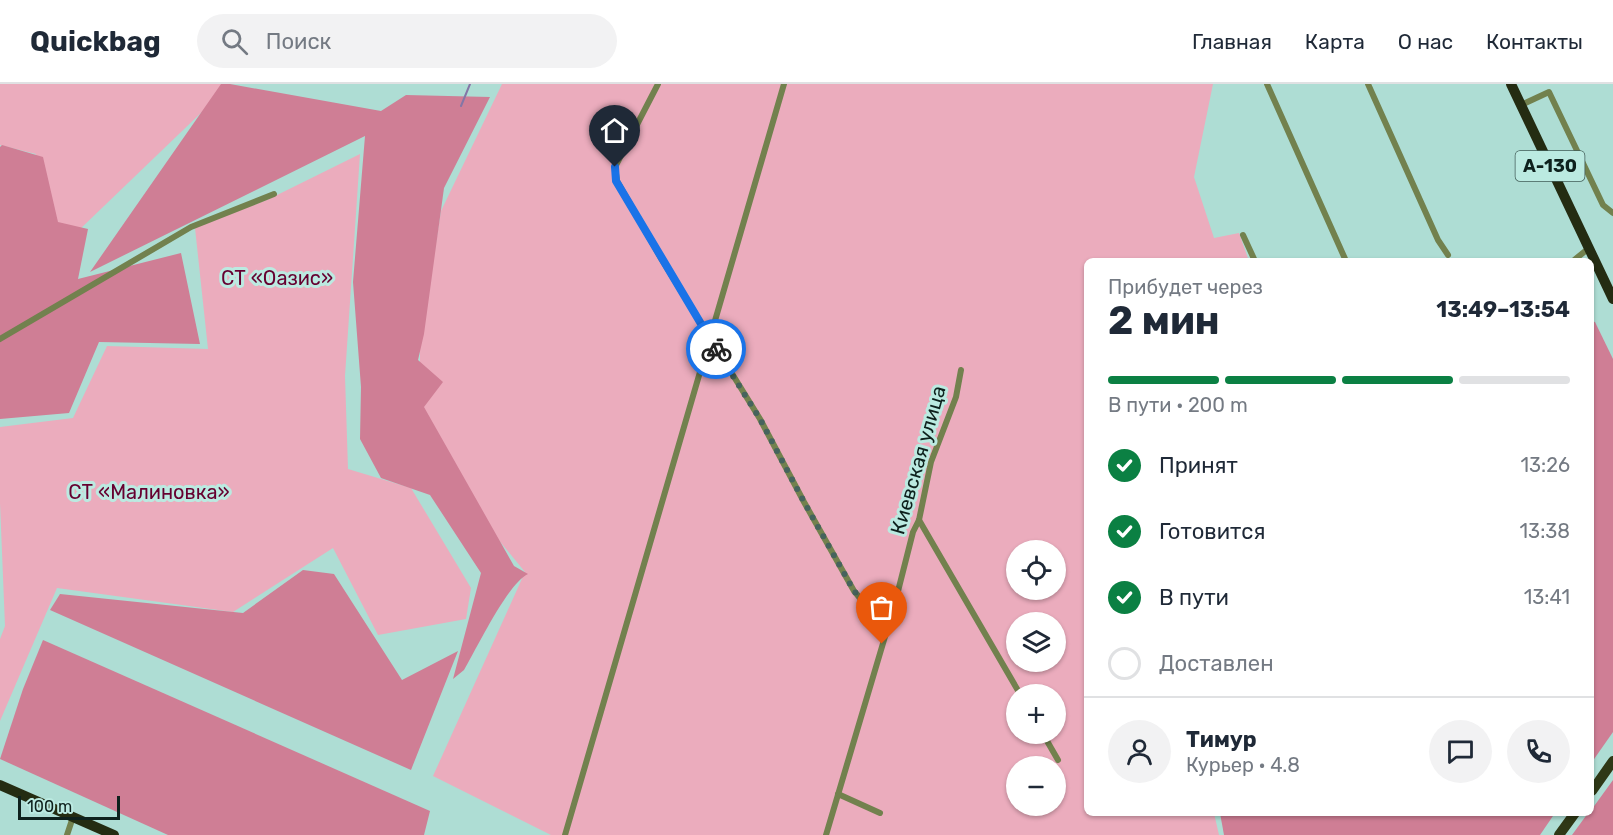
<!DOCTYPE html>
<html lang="ru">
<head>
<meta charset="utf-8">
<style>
	:root { --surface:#fff; --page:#f2f2f3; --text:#1f2937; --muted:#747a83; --line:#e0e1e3; --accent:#0b8043 }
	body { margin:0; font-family:Rubik,sans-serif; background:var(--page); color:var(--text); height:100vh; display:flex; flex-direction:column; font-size:22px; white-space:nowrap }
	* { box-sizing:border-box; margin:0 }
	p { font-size:20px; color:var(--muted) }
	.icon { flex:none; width:33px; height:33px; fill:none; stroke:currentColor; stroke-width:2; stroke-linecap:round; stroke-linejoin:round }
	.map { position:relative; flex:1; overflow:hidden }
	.panel { position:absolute; left:1084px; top:174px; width:510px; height:558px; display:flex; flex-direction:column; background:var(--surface); border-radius:9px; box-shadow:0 2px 4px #0004 }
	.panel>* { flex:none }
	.controls { position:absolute; left:1006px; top:456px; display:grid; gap:12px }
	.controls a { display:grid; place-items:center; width:60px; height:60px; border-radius:50%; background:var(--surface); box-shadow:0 2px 4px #0004; font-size:30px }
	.scale { position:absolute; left:18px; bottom:15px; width:102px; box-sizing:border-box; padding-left:6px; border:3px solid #0e211d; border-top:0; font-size:16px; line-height:21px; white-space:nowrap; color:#0e211d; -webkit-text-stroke:4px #bbeae1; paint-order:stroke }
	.pin { position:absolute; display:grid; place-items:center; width:51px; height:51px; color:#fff; margin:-62px -26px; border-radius:50% 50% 50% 0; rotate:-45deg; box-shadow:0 0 6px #0007 }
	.pin .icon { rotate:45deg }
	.courier { position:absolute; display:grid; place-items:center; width:60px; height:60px; margin:-30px; border:4px solid #1a73e8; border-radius:50%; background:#fff; color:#222; box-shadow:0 2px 8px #0007 }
	.overview em { font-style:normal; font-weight:700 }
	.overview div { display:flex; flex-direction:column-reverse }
	.overview { display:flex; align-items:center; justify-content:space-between; height:102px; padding:0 24px }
	h1 { font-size:39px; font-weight:700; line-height:45px }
	.bar { display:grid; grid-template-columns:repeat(4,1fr); gap:9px 6px; align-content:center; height:72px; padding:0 24px }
	.bar i { height:8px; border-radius:4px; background:var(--line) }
	.bar .current { background:var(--accent) }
	.bar p { grid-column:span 4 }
	.line { display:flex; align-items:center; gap:15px; padding:0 24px; border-top:2px solid var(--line) }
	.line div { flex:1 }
	.round { display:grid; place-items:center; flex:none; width:63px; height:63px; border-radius:32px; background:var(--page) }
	ol { padding:0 24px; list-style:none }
	li { display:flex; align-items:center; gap:18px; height:66px }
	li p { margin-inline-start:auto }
	li .icon { padding:6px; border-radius:50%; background:var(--accent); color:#fff; stroke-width:4 }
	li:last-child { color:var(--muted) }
	li i { width:33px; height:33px; border:3px solid var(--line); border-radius:50% }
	header { display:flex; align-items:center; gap:36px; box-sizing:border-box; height:84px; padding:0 30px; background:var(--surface); border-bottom:2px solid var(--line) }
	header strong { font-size:28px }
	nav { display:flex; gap:33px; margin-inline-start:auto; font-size:21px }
	.search { width:420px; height:54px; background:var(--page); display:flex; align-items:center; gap:15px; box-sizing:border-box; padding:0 21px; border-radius:33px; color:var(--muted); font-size:22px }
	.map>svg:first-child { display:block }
	.green { fill:#ebacbd; fill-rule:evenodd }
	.forest { fill:#cf7e95 }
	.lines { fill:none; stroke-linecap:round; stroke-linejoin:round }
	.stream { stroke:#8476a6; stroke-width:2 }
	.minor { stroke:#72814e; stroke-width:6 }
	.primary { stroke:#2f3816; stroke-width:10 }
	.trunk { stroke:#242c12; stroke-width:10 }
	.done { stroke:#46635d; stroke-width:6; stroke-dasharray:0 10.8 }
	.route { stroke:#1a73e8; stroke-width:8 }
	.labels { text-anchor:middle; stroke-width:6; stroke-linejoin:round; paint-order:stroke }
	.shield { fill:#bbeae1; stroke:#425d58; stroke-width:1.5 }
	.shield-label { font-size:18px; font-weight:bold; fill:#0e211d }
	.park-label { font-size:20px; fill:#660030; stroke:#bbeae1 }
	.street-label { font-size:20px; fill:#0e211d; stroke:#bbeae1 }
</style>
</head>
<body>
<header>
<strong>Quickbag</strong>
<div class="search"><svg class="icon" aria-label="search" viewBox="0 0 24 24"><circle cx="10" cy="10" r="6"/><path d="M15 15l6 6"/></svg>Поиск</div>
<nav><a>Главная</a><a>Карта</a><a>О нас</a><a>Контакты</a></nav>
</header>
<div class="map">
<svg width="1613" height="751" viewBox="0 0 1613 751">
	<rect width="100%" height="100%" fill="#aeddd4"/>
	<g class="green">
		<path d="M0,0H231L78,147L11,124L36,70L0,61Z"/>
		<path d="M502,0H1213L1194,93L1214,154L1239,149L1249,177H1088V729H1214L1219,751H551L433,692L525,488L428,370L420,301V261L441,127ZM1017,466H1056V506H1017ZM1017,538H1056V578H1017ZM1017,610H1056V650H1017ZM1017,682H1056V722H1017Z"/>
		<path d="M360,70L345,292L348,385L411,404L471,504L466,535L378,551L333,464L233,528L57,504L0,637V555L5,542L0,419V343L73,334L107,262L208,265L195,144L269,115Z"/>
	</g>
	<g class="forest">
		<path d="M221,0H230L381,27L406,11L490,13L444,104L424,250L418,276L443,298L424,323L514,482L528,490C508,499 477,564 464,586L453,595L481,489L430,411L381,394L360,355L361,303L353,198L365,52L90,188Z"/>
		<path d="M2,61L43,73L58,138L88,145L78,195L181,169L200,260L99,258L69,329L0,335V63Z"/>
		<path d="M1592,237L1595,238L1613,275V648L1592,678Z"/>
		<path d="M303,486L334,490L402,596L458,567L411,686L50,526L60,510L243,529Z"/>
		<path d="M43,556L430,727L424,751H168L0,675L23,605Z"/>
		<path d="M1613,696V751H1572L1588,729H1592V725Z"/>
		<path d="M1220,729H1555L1540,751H1224Z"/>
	</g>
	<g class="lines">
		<path class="stream" d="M461,22L470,0"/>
		<g class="minor">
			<path d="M658,0L615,83L617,97L662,176L760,335L804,418L854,507L886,545"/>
			<path d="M1267,0L1346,177"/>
			<path d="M1368,0L1438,156L1448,171"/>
			<path d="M1521,21L1549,8L1603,121L1613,129"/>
			<path d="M1243,151L1255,177"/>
			<path d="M1573,177L1589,164"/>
			<path d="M0,255L191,143L274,110"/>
			<path d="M919,436L1020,610"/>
			<path d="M1043,650L1058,676"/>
			<path d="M838,710L880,729"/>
			<path d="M67,751L73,733"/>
			<path d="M565,751L784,0"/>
			<path d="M826,751L895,519L913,448L919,436L931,378L956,313L961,286"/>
		</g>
		<g class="primary">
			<path d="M1592,707L1613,677"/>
			<path d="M1559,751L1575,729"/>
		</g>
		<g class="trunk">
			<path d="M1511,0L1613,215"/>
			<path d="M0,701L114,751"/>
		</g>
	</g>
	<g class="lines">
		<path class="done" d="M716,265L760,335L804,418L854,507L886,545L882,560"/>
		<path class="route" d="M615,83L616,97L716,265"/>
	</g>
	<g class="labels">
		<rect class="shield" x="1515.5" y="67" width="69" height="30" rx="4.5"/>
		<g class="shield-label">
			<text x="1550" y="88">А-130</text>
		</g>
		<g class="park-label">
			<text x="277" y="201">СТ «Оазис»</text>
			<text x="149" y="415">СТ «Малиновка»</text>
		</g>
		<g class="street-label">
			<text transform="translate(918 376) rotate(-74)" y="7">Киевская улица</text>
		</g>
	</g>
</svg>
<div class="controls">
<a><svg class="icon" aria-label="locate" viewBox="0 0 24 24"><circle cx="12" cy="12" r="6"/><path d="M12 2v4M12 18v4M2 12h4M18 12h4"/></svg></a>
<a><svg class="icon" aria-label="layers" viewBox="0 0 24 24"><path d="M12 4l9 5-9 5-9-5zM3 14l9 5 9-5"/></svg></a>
<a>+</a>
<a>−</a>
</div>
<div class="scale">100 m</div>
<div class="pin" style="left:882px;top:560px;background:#ea580c"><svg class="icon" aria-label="bag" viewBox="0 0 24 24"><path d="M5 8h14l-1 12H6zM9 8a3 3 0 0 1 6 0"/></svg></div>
<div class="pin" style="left:615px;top:83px;background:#1f2937"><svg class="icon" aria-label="home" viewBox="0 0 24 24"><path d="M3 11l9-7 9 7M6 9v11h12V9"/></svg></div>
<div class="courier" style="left:716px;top:265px"><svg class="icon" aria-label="bike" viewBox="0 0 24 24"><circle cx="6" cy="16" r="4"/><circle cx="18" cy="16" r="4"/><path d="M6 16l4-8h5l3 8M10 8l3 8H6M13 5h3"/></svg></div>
<section class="panel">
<div class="overview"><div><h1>2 мин</h1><p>Прибудет через</p></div><em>13:49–13:54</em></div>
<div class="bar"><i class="current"></i><i class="current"></i><i class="current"></i><i></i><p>В пути · 200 m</p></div>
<ol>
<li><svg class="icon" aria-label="check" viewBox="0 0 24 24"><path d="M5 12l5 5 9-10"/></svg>Принят<p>13:26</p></li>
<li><svg class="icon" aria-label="check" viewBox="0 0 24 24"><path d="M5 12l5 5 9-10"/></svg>Готовится<p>13:38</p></li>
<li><svg class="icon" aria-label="check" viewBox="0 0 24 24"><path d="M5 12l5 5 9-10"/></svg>В пути<p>13:41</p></li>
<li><i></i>Доставлен</li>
</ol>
<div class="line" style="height:108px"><a class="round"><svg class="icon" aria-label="person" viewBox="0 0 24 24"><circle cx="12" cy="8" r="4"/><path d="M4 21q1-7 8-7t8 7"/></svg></a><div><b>Тимур</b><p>Курьер · 4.8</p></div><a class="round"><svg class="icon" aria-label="chat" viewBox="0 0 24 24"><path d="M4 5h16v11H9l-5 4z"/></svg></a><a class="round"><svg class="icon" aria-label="phone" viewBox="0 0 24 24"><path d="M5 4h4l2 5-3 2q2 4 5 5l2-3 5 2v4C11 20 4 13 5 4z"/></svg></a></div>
</section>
</div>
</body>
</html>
